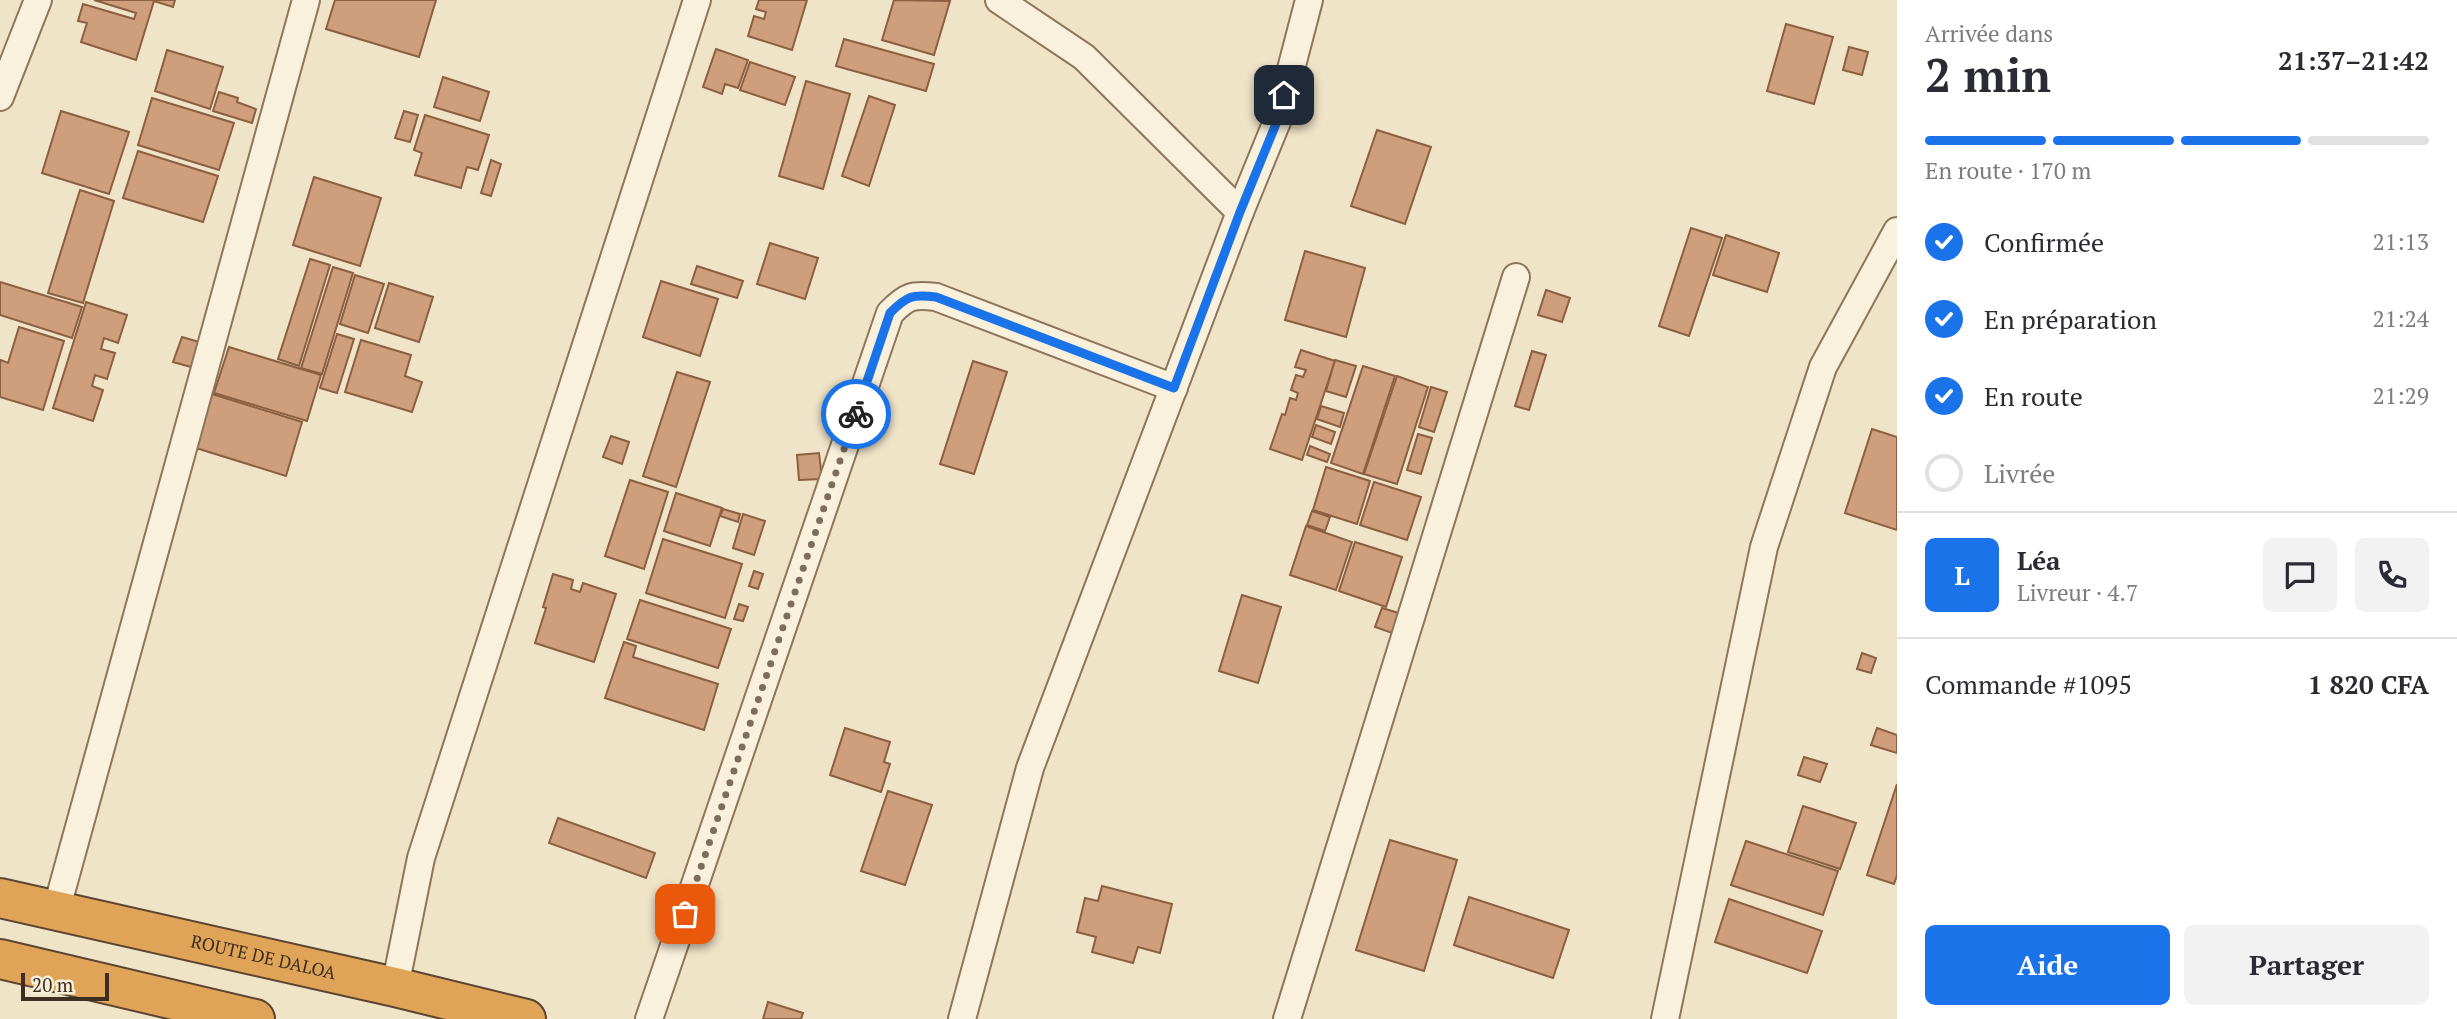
<!DOCTYPE html>
<html lang="fr">
<head>
<meta charset="utf-8">
<style>
	:root { --surface:#fff; --page:#f2f2f3; --text:#2b2b33; --muted:#7c7c81; --line:#e1e1e2; --accent:#1a73e8 }
	body { margin:0; font-family:"PT Serif",serif; background:var(--page); color:var(--text); height:100vh; display:flex; flex-direction:column; font-size:26px; white-space:nowrap }
	* { box-sizing:border-box; margin:0 }
	p { font-size:23px; color:var(--muted) }
	.icon { flex:none; width:38px; height:38px; fill:none; stroke:currentColor; stroke-width:2; stroke-linecap:round; stroke-linejoin:round }
	.map { position:relative; flex:1; overflow:hidden }
	.panel { display:flex; flex-direction:column; background:var(--surface); width:560px }
	.panel>* { flex:none }
	.scale { position:absolute; left:21px; bottom:18px; width:88px; box-sizing:border-box; padding-left:7px; border:4px solid #3d2e20; border-top:0; font-size:19px; line-height:24px; white-space:nowrap; color:#3d2e20; -webkit-text-stroke:5px #f7eed8; paint-order:stroke }
	.pin { position:absolute; display:grid; place-items:center; width:60px; height:60px; color:#fff; margin:-30px; border-radius:14px; box-shadow:0 4px 10px #0006 }
	.courier { position:absolute; display:grid; place-items:center; width:70px; height:70px; margin:-35px; border:5px solid #1a73e8; border-radius:50%; background:#fff; color:#222; box-shadow:0 2px 9px #0007 }
	.summary em { font-style:normal; font-weight:600 }
	.summary div { display:flex; flex-direction:column-reverse }
	.summary { display:flex; align-items:center; justify-content:space-between; height:119px; padding:0 28px }
	h1 { font-size:46px; font-weight:600; line-height:52px }
	.bar { display:grid; grid-template-columns:repeat(4,1fr); gap:10px 7px; align-content:center; height:84px; padding:0 28px }
	.bar i { height:9px; border-radius:5px; background:var(--line) }
	.bar .on { background:var(--accent) }
	.bar p { grid-column:span 4 }
	.line { display:flex; align-items:center; gap:18px; padding:0 28px; border-top:2px solid var(--line) }
	.line div { flex:1 }
	.round { display:grid; place-items:center; flex:none; width:74px; height:74px; border-radius:10px; background:var(--page) }
	ol { padding:0 28px; list-style:none }
	li { display:flex; align-items:center; gap:21px; height:77px }
	li p { margin-inline-start:auto }
	li .icon { padding:7px; border-radius:50%; background:var(--accent); color:#fff; stroke-width:4 }
	li:last-child { color:var(--muted) }
	li i { width:38px; height:38px; border:4px solid var(--line); border-radius:50% }
	.primary-button { display:flex; gap:14px; margin-top:auto; padding:14px 28px }
	.primary-button a { flex:1; height:80px; border-radius:10px; background:var(--accent); color:#fff; font-size:28px; font-weight:600; line-height:80px; text-align:center }
	.primary-button a+a { background:var(--page); color:var(--text) }
	main { display:flex; flex:1; min-height:0 }
	.map>svg:first-child { display:block }
	.building { fill:#cf9f7d; stroke:#8d5f41; stroke-width:2 }
	.lines { fill:none; stroke-linecap:round; stroke-linejoin:round }
	.street-casing { stroke:#8d765c; stroke-width:30 }
	.highway-casing { stroke:#5b4430; stroke-width:42 }
	.street { stroke:#faf1dc; stroke-width:26 }
	.highway { stroke:#e0a458; stroke-width:38 }
	.done { stroke:#7c6e5b; stroke-width:7; stroke-dasharray:0 12.6 }
	.route { stroke:#1a73e8; stroke-width:9 }
	.labels { text-anchor:middle; stroke-width:5; stroke-linejoin:round; paint-order:stroke }
	.street-label { font-size:18px; fill:#3d2e20; stroke:#f7eed8 }
</style>
</head>
<body>
<main>
<div class="map">
<svg width="1897" height="1019" viewBox="0 0 1897 1019">
	<rect width="100%" height="100%" fill="#f0e4c8"/>
	<g class="building">
		<path d="M94,0H175L173,7L154,1L136,60L81,42L87,23L78,21L83,4L134,19L136,13Z"/>
		<path d="M335,0H436L419,57L326,29Z"/>
		<path d="M759,0H807L792,50L748,36L754,16L764,19L766,12L756,9Z"/>
		<path d="M894,0L950,1L934,55L882,40Z"/>
		<path d="M1786,24L1833,37L1814,104L1767,91Z"/>
		<path d="M844,39L934,64L926,91L836,66Z"/>
		<path d="M1849,47L1868,52L1862,75L1843,70Z"/>
		<path d="M716,49L748,60L738,88L725,84L722,94L703,87Z"/>
		<path d="M167,50L223,67L210,109L155,91Z"/>
		<path d="M750,62L795,77L785,105L740,90Z"/>
		<path d="M443,77L489,92L480,121L434,107Z"/>
		<path d="M806,81L850,94L823,189L779,176Z"/>
		<path d="M219,92L238,98L237,102L256,109L252,123L213,111Z"/>
		<path d="M869,96L895,105L869,186L842,176Z"/>
		<path d="M152,98L234,123L219,170L138,145Z"/>
		<path d="M61,111L129,132L109,194L42,173Z"/>
		<path d="M404,111L418,115L410,142L395,138Z"/>
		<path d="M425,115L489,135L478,170L467,167L461,188L415,175L422,153L414,150Z"/>
		<path d="M1377,130L1431,147L1405,224L1351,206Z"/>
		<path d="M138,151L218,176L203,222L123,198Z"/>
		<path d="M491,160L501,164L491,196L481,193Z"/>
		<path d="M314,177L381,198L360,266L293,245Z"/>
		<path d="M80,190L114,201L83,303L48,293Z"/>
		<path d="M1691,228L1722,238L1689,336L1659,326Z"/>
		<path d="M1726,235L1779,253L1767,292L1713,275Z"/>
		<path d="M770,243L818,258L805,299L757,284Z"/>
		<path d="M1305,251L1365,268L1346,337L1285,320Z"/>
		<path d="M310,259L330,265L299,366L278,359Z"/>
		<path d="M697,266L743,281L737,298L691,284Z"/>
		<path d="M333,267L353,273L322,374L301,368Z"/>
		<path d="M355,275L384,284L368,333L340,324Z"/>
		<path d="M661,281L718,299L700,356L643,337Z"/>
		<path d="M0,282L82,307L72,338L0,315Z"/>
		<path d="M389,283L433,297L419,342L375,328Z"/>
		<path d="M1546,290L1570,298L1562,322L1538,315Z"/>
		<path d="M86,302L127,315L118,343L104,338L101,349L115,353L107,379L95,375L92,386L103,390L93,421L53,408Z"/>
		<path d="M19,327L64,341L43,410L0,397V363L1,360L8,363Z"/>
		<path d="M337,334L354,339L337,393L320,388Z"/>
		<path d="M182,337L199,342L191,367L173,362Z"/>
		<path d="M361,340L411,355L405,376L422,382L412,412L345,392Z"/>
		<path d="M229,347L321,375L307,421L214,393Z"/>
		<path d="M1301,350L1335,361L1302,460L1270,449L1282,414L1285,415L1290,398L1296,400L1298,393L1291,390L1296,375L1303,377L1306,370L1295,367Z"/>
		<path d="M1532,351L1546,355L1529,410L1515,406Z"/>
		<path d="M1335,360L1356,366L1346,397L1326,391Z"/>
		<path d="M973,361L1007,372L974,474L940,464Z"/>
		<path d="M1363,366L1395,376L1363,474L1331,463Z"/>
		<path d="M677,372L710,382L676,487L643,476Z"/>
		<path d="M1397,376L1428,387L1397,484L1364,474Z"/>
		<path d="M1431,387L1447,392L1434,432L1419,427Z"/>
		<path d="M212,394L302,422L286,476L196,448Z"/>
		<path d="M1321,406L1344,413L1340,427L1317,419Z"/>
		<path d="M1316,425L1335,432L1331,444L1312,437Z"/>
		<path d="M1872,429L1897,437V530L1845,513Z"/>
		<path d="M1418,434L1432,438L1421,474L1407,470Z"/>
		<path d="M611,436L629,442L622,464L603,457Z"/>
		<path d="M1310,446L1330,454L1327,462L1307,455Z"/>
		<path d="M819,453L822,479L799,480L797,455Z"/>
		<path d="M1326,467L1370,481L1357,524L1313,510Z"/>
		<path d="M630,480L668,492L644,569L605,556Z"/>
		<path d="M1374,482L1421,497L1407,540L1360,525Z"/>
		<path d="M676,493L722,508L710,546L664,531Z"/>
		<path d="M723,509L740,514L738,522L720,516Z"/>
		<path d="M1312,511L1330,517L1325,531L1307,525Z"/>
		<path d="M743,514L765,521L754,555L733,548Z"/>
		<path d="M1306,526L1352,542L1336,590L1290,575Z"/>
		<path d="M663,539L742,564L725,618L646,593Z"/>
		<path d="M1355,542L1402,557L1386,607L1339,591Z"/>
		<path d="M754,571L763,574L758,589L749,586Z"/>
		<path d="M553,574L573,580L571,589L580,592L583,583L616,594L594,662L535,643L546,608L543,607Z"/>
		<path d="M1242,595L1281,607L1258,683L1219,671Z"/>
		<path d="M640,600L731,629L718,668L627,639Z"/>
		<path d="M739,604L748,607L743,621L734,619Z"/>
		<path d="M1382,608L1402,614L1395,634L1375,627Z"/>
		<path d="M624,642L636,646L633,657L718,684L704,730L605,698Z"/>
		<path d="M1862,653L1876,658L1871,673L1857,669Z"/>
		<path d="M845,728L890,742L884,762L890,764L881,792L830,775Z"/>
		<path d="M1877,728L1897,735V753L1871,745Z"/>
		<path d="M1804,757L1827,764L1820,782L1798,775Z"/>
		<path d="M1897,784V875L1894,884L1867,875Z"/>
		<path d="M888,791L932,805L905,885L861,871Z"/>
		<path d="M1803,806L1856,823L1840,869L1788,852Z"/>
		<path d="M558,818L655,853L646,878L549,843Z"/>
		<path d="M1390,840L1457,860L1424,971L1356,950Z"/>
		<path d="M1746,841L1838,871L1823,915L1731,885Z"/>
		<path d="M1102,886L1172,904L1160,953L1138,947L1133,963L1092,952L1096,937L1077,932L1085,898L1098,901Z"/>
		<path d="M1469,897L1569,930L1553,978L1454,945Z"/>
		<path d="M1729,899L1822,931L1807,973L1715,942Z"/>
		<path d="M768,1002L803,1013L801,1019H763Z"/>
	</g>
	<g class="lines">
		<defs>
			<g id="street">
				<path d="M999,0L1084,57L1240,212"/>
				<path d="M0,97L38,0"/>
				<path d="M56,911L306,0"/>
				<path d="M395,987L421,858L697,0"/>
				<path d="M649,1019L890,313C907,296 912,294 936,297L1174,388"/>
				<path d="M962,1019L1030,768L1240,212L1278,119L1309,0"/>
				<path d="M1287,1019L1516,277"/>
				<path d="M1665,1019L1764,547L1823,367L1897,231"/>
			</g>
			<g id="highway">
				<path id="s1" d="M0,898L395,987L526,1019"/>
				<path d="M0,959L255,1019"/>
			</g>
		</defs>
		<use href="#street" class="street-casing"/>
		<use href="#highway" class="highway-casing"/>
		<use href="#street" class="street"/>
		<use href="#highway" class="highway"/>
	</g>
	<g class="lines">
		<path class="done" d="M685,914L856,414"/>
		<path class="route" d="M856,414L890,313C907,296 912,294 936,297L1174,388L1240,212L1278,119L1284,95"/>
	</g>
	<g class="labels">
		<g class="street-label">
			<text dy="6" stroke="none"><textPath href="#s1" startOffset="270">ROUTE DE DALOA</textPath></text>
		</g>
	</g>
</svg>
<div class="scale">20 m</div>
<div class="pin" style="left:685px;top:914px;background:#ea580c"><svg class="icon" aria-label="bag" viewBox="0 0 24 24"><path d="M5 8h14l-1 12H6zM9 8a3 3 0 0 1 6 0"/></svg></div>
<div class="pin" style="left:1284px;top:95px;background:#1f2937"><svg class="icon" aria-label="home" viewBox="0 0 24 24"><path d="M3 11l9-7 9 7M6 9v11h12V9"/></svg></div>
<div class="courier" style="left:856px;top:414px"><svg class="icon" aria-label="bike" viewBox="0 0 24 24"><circle cx="6" cy="16" r="4"/><circle cx="18" cy="16" r="4"/><path d="M6 16l4-8h5l3 8M10 8l3 8H6M13 5h3"/></svg></div>
</div>
<section class="panel">
<div class="summary"><div><h1>2 min</h1><p>Arrivée dans</p></div><em>21:37–21:42</em></div>
<div class="bar"><i class="on"></i><i class="on"></i><i class="on"></i><i></i><p>En route · 170 m</p></div>
<ol>
<li><svg class="icon" aria-label="check" viewBox="0 0 24 24"><path d="M5 12l5 5 9-10"/></svg>Confirmée<p>21:13</p></li>
<li><svg class="icon" aria-label="check" viewBox="0 0 24 24"><path d="M5 12l5 5 9-10"/></svg>En préparation<p>21:24</p></li>
<li><svg class="icon" aria-label="check" viewBox="0 0 24 24"><path d="M5 12l5 5 9-10"/></svg>En route<p>21:29</p></li>
<li><i></i>Livrée</li>
</ol>
<div class="line" style="height:126px"><b class="round" style="background:var(--accent);color:#fff">L</b><div><b>Léa</b><p>Livreur · 4.7</p></div><a class="round"><svg class="icon" aria-label="chat" viewBox="0 0 24 24"><path d="M4 5h16v11H9l-5 4z"/></svg></a><a class="round"><svg class="icon" aria-label="phone" viewBox="0 0 24 24"><path d="M5 4h4l2 5-3 2q2 4 5 5l2-3 5 2v4C11 20 4 13 5 4z"/></svg></a></div>
<div class="line" style="height:91px"><div>Commande #1095</div><b>1 820 CFA</b></div>
<div class="primary-button"><a>Aide</a><a>Partager</a></div>
</section>
</main>
</body>
</html>
